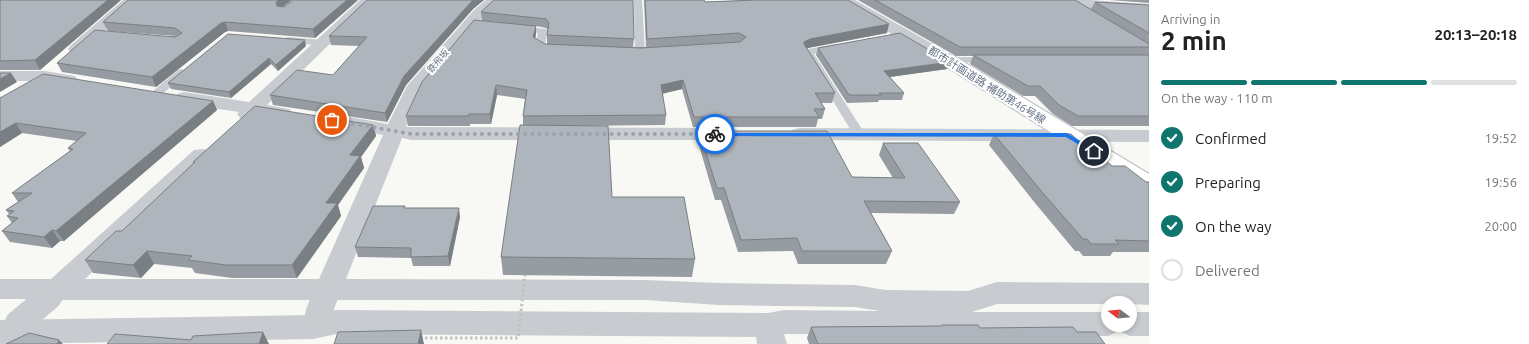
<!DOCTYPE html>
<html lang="en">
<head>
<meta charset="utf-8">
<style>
	:root { --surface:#fff; --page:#f2f2f2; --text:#222; --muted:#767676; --line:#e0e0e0; --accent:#0f766e }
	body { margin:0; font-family:Ubuntu,"Noto Sans JP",sans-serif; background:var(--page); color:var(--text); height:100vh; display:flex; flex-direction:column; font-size:15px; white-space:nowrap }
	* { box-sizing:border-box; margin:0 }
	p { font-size:13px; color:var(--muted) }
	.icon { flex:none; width:22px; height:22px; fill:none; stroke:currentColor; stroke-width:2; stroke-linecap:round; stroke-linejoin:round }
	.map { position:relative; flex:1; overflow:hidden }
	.drawer { display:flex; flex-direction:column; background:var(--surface); width:380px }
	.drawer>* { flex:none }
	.needle { width:26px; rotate:286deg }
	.buttons { position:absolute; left:1101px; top:296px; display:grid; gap:8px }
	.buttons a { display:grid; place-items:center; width:36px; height:36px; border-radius:50%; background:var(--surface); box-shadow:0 2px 6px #0003; font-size:20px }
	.pin { position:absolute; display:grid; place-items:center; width:34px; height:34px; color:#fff; margin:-17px; border:2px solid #fff; border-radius:50%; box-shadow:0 1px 4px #0007 }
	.courier { position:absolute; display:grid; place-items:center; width:40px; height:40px; margin:-20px; border:3px solid #1a73e8; border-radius:50%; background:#fff; color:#222; box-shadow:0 1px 5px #0007 }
	.head em { font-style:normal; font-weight:700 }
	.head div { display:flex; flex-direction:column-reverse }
	.head { display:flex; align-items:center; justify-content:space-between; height:68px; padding:0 12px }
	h1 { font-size:26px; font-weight:700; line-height:30px }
	.bar { display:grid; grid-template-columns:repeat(4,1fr); gap:6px 4px; align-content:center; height:48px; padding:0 12px }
	.bar i { height:5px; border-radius:3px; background:var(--line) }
	.bar .current { background:var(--accent) }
	.bar p { grid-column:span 4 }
	ol { padding:0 12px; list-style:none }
	li { display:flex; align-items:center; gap:12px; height:44px }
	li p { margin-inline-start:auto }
	li .icon { padding:4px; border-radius:50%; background:var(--accent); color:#fff; stroke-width:4 }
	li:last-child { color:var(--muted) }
	li i { width:22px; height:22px; border:2px solid var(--line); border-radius:50% }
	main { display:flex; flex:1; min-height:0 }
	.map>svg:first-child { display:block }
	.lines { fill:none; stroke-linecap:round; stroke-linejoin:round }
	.secondary-casing { stroke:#babec4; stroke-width:2 }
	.lane { fill:#c8cbcf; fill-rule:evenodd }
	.street { fill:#c8cbcf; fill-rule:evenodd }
	.secondary { fill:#fff; fill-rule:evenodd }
	.path-bridge { stroke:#bfc2c4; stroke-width:3; stroke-dasharray:2.5 2.5; stroke-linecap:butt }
	.street-bridge { stroke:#c8cbcf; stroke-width:26 }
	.wall { fill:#969ca2; fill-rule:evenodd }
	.shaded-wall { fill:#7a7f84 }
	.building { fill:#afb5bc; stroke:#7a7f84 }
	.route { fill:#1a73e8 }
	.done { stroke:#99a3ae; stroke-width:4; stroke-dasharray:0 7.2 }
	.labels { text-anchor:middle; stroke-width:4; stroke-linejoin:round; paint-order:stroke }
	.far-street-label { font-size:9px; fill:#667588; stroke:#fff }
	.street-label { font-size:11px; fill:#667588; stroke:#fff }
</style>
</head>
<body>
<main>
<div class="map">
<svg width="1149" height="344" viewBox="0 0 1149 344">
	<rect width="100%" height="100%" fill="#f8f8f5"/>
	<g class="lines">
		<defs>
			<path id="secondary" d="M948,55L954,56L1149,174V191L1141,189L942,64L940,60L942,56Z"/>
		</defs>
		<use href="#secondary" class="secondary-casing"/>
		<g class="lane">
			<path d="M634,0H642L645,52L640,55L635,52Z"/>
			<path d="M519,26L546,29L548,31L545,44L557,46L559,48C552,54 541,51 535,45L538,33L516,31L514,29Z"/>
			<path d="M288,37L323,40L328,43L323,46L285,42L283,40L285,38Z"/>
			<path d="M835,44L838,45L840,47L838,49L814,54L865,134L863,137H855L803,52L808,49Z"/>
			<path d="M948,57H988L993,60L988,63L944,62L943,60L944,58Z"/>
			<path d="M182,69L187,72L186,74L160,96H152L151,94L152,92L178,70Z"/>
		</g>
		<g class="street">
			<path d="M123,0H139L82,52L76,54L70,52L68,49L70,46Z"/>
			<path d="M360,0H375L267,105L289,109L292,113L289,117L282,119L257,115C252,120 247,120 240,118L237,114L239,112L184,104L177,102L175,98L177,94L184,92L249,102Z"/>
			<path d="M486,0H502L484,16L422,91L406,127L728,128L735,130L738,134L735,138L728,140H411L402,138L346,279L645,280L719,283L855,285L885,290L968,291L997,282L1149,283V305L1130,304V303H1108V304H997L972,312H1108V325H1130V312H1149V336H1130L1119,331L1108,336L784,334L787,344H757L756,337L336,334L313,339L0,344V320L313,315L336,310L768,313L784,310L880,311L855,307L719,305L645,300H337L335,304L325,307L315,304L313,300H64L53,304L43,299H0V279H51L194,150L202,149L210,150L213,155L210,160L85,279H319L383,135L337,126L334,122L337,118L344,116L388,124L407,86L474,10Z"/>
			<path d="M838,0H855L954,56L956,60L954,64L948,65L942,64L840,3Z"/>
			<path d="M1014,0H1090L1149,4V12L1021,4L1016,3Z"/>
			<path d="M0,71H45L75,76L78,80L75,84L69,85L45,81H0Z"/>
			<path d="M799,128L1149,130V142L799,140L792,138L789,134L792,130Z"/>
		</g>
		<use href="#secondary" class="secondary"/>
		<path class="path-bridge" d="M420,338H518L525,275"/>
		<g class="street-bridge">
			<path d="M318,315L325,296"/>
			<path d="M18,323L49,297"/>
		</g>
	</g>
	<g class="wall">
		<path d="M0,0H121L40,70H0Z"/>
		<path d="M293,0H358L315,38L228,31L225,32L156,87L62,72L57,63L176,36L108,31L103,22L284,7Z"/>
		<path d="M367,0H484L473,9L406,85L387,122L273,105L270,95L333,75L359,46L331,45L329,36Z"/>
		<path d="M494,0L634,39L633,47H646L644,0H704L705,2L749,0H848L887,33L807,48L835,93L832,103H821L825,109L822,119H818L816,127H693L682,89L662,94L666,115L665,125L569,126L612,197L695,259L692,277L503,275L501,257L523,126V116L525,99L497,95L491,124H470V126H408L406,116L498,22L482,21L481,12ZM536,26L546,28L548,30L547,35V44H545L535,38L536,34Z"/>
		<path d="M858,0H1069L1091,9L1095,2L1149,5V126H1072L1053,114L1035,96H1023L970,64L973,56H956Z"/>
		<path d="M1110,0H1149V3Z"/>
		<path d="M306,46L278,71L271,64L231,98L171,89L168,83Z"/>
		<path d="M818,48L947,69L890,77L904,93L902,100H879L878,102L847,103L816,55Z"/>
		<path d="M0,98L213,101L217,110L64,241H60L52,248L10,242L2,231L12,223L7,216L10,215L6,210L18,202L12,193L70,151L68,148L77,141L22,133L0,147Z"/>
		<path d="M373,125L376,136L361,157L364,168L338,205L341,216L297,278H232L195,273L192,268L154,264L141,278L93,273L85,260L122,231L194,163L193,162Z"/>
		<path d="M699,131L852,177L893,178L879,155L883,143L960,202L954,214L871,213L892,251L886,264H798L793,251L738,252L721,200H715L698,142Z"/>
		<path d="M994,134L1091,152L1112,166L1146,182H1149V252H1113L1110,256H1083L1079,251H1075L1035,203L989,145Z"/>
		<path d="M405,206V208L460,217L450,266H413L411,258L358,257L355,247Z"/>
		<path d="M942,325L980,328L1077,332L1105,344H809L807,338L811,327L941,326Z"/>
	</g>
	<g class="shaded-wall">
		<path d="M108,0H121L40,70L35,60Z"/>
		<path d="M278,0H292L280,9L279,11L276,3Z"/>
		<path d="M347,0H358L315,38L313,29Z"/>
		<path d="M473,0H484L473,9L406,85L387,122L385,113L404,76Z"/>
		<path d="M225,22L228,31L225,32L156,87L152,77L221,23Z"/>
		<path d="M889,24L887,33L808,48L802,51L804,42L810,39Z"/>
		<path d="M536,26V34L534,46L533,37Z"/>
		<path d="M305,40L306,46L278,71L276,65Z"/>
		<path d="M269,58L271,64L231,98L229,92Z"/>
		<path d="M950,62L947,69L882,78L884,71Z"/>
		<path d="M11,73L17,82L0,92V79Z"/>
		<path d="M683,80L682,89L660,94L661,85Z"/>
		<path d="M496,85L497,95L491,124L490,114Z"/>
		<path d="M213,101L217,110L64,241L56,231Z"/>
		<path d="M16,123L22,133L0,147V132Z"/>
		<path d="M373,125L376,136L361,157L364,168L338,205L341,216L297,278L292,265L326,203L350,155Z"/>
		<path d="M459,208L460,217L450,266L448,256Z"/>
		<path d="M52,230L60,241L52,248L44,237Z"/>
		<path d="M147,251L154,264L141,278L133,265Z"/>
		<path d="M421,330L424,344H418Z"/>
		<path d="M263,332L269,344H259Z"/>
		<path d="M59,340L63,344H57Z"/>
	</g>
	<g class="building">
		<path d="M0,0H108L35,60L0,61Z"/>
		<path d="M128,0H278L276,3L277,6L284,7L293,0H347L313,29L225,22L221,23L152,77L57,63L95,30L175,37L182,33L175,28L103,22Z"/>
		<path d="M367,0H473L404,76L385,113L270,95L297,70L333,75L367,37L329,36Z"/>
		<path d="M494,0H633L634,39L547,35L549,23L546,19L481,12Z"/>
		<path d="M645,0H704L705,2L756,0H848L889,24L810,39L804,42V44L835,93H815L825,109H814L819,117H694L683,80L661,85L666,115L523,116L527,90L496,85L490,114H469V116H406L422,82L474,20L536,26L533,37L545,44L641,48L740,42L746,37L739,33L647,39Z"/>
		<path d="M875,0H1075L1149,44V47H960Z"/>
		<path d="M1095,2L1149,5V33Z"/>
		<path d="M900,33L950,62L884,71L904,93H879L881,95H849L818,48Z"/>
		<path d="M228,34L305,40L276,65L269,58L229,92L168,83Z"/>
		<path d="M973,55H1149V116H1078L1059,105L1040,86H1028Z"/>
		<path d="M0,73H11L0,79Z"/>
		<path d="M43,74L213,101L56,231L52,230L44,237L2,231L18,218L7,216L14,211L6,210L32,193H12L73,149L68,148L86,133L16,123L0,132V98Z"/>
		<path d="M255,106L373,125L350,155L360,156L326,203H337L292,265H226L188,260L192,256L147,251L133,265L85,260L116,231H122L195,162H193Z"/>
		<path d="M520,125L608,126L612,197H684L695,259L501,257Z"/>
		<path d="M699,131H827L852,177L905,178L883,143H918L960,202L864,201L892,251H802L797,238L741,240L724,188H717Z"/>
		<path d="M994,134H1071L1091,152H1095L1112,166H1125L1146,182H1149V241L1115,240L1119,244H1091L1087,239H1083L1042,192Z"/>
		<path d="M373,206H405L404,208H459L448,256L411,257V248L355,247Z"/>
		<path d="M942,325H978L980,328L1073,327L1077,332H1096L1105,344H818L811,327L942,326Z"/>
		<path d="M421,330L418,344H334L338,332Z"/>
		<path d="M263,332L259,344H107L115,334L191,340L193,336Z"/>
		<path d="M29,333L59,340L57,344H6Z"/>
	</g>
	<path class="route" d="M713,133H1067L1097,151L1091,152L1066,137L715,136L712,134Z"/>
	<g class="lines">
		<path class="done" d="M332,120L411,134H715"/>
	</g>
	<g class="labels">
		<g class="far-street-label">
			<text transform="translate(438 61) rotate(-49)" y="3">鉄飛坂</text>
		</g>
		<g class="street-label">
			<text transform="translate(987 85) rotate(32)" y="4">都市計画道路 補助第46号線</text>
		</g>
	</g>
</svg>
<div class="buttons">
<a><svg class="needle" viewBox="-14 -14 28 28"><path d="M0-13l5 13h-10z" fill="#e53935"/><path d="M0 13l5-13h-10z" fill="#767676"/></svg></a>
</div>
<div class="pin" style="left:332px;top:120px;background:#ea580c"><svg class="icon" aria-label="bag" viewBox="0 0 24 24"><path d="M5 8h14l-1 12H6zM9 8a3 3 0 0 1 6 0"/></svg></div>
<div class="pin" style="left:1094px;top:151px;background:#1f2937"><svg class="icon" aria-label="home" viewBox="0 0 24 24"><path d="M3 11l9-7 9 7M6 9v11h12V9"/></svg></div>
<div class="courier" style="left:715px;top:134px"><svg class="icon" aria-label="bike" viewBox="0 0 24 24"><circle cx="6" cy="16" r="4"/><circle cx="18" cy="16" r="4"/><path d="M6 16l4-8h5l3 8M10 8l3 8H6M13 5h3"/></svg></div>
</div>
<section class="drawer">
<div class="head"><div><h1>2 min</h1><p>Arriving in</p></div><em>20:13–20:18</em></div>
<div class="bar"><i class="current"></i><i class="current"></i><i class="current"></i><i></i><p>On the way · 110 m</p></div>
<ol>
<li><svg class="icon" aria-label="check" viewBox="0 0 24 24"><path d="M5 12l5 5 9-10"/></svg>Confirmed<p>19:52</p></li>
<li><svg class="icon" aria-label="check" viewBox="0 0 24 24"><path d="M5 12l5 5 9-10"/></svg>Preparing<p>19:56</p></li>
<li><svg class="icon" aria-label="check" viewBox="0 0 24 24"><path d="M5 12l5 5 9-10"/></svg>On the way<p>20:00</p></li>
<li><i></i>Delivered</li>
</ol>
</section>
</main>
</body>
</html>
